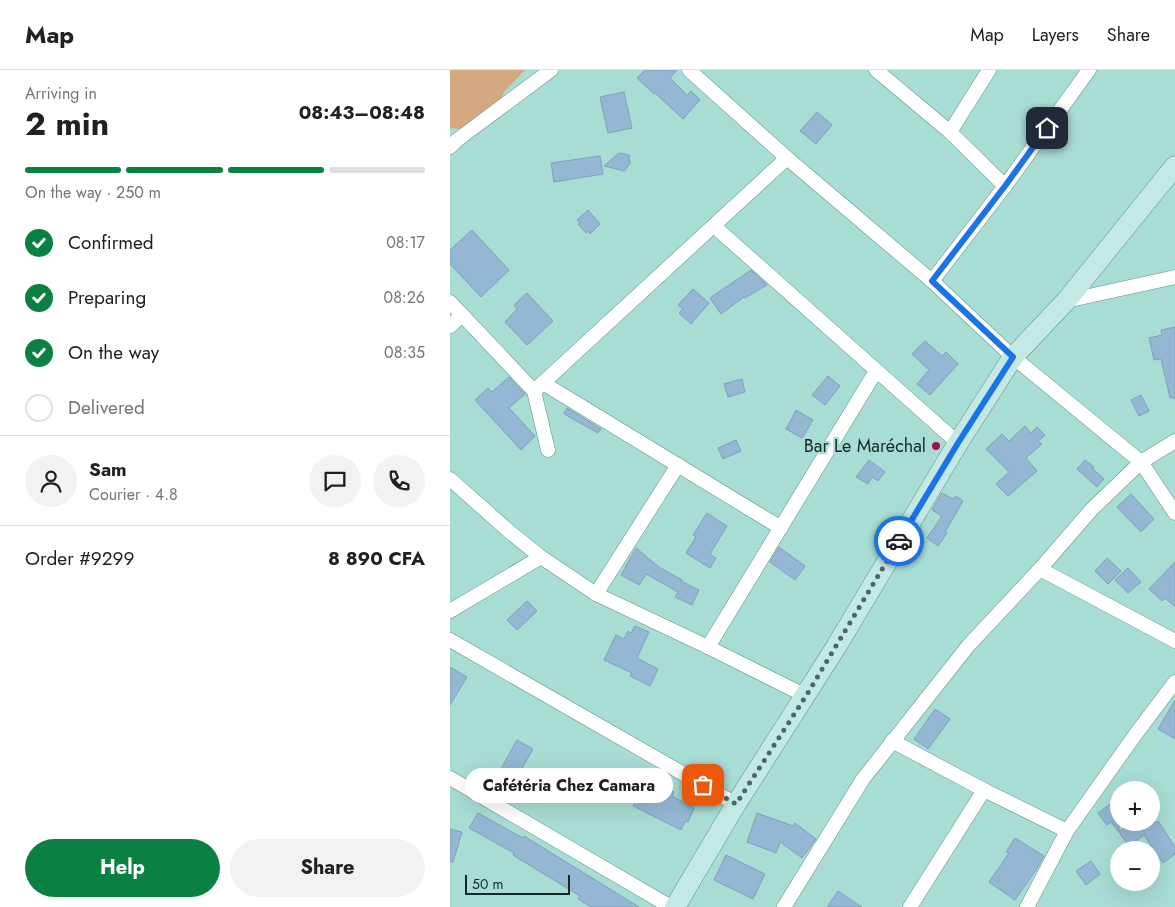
<!DOCTYPE html>
<html lang="en">
<head>
<meta charset="utf-8">
<style>
	:root { --surface:#fff; --page:#f2f2f2; --text:#202124; --muted:#757577; --line:#e0e0e0; --accent:#0b8043 }
	body { margin:0; font-family:Jost,sans-serif; background:var(--page); color:var(--text); height:100vh; display:flex; flex-direction:column; font-size:19px; white-space:nowrap }
	* { box-sizing:border-box; margin:0 }
	p { font-size:16px; color:var(--muted) }
	.icon { flex:none; width:28px; height:28px; fill:none; stroke:currentColor; stroke-width:2; stroke-linecap:round; stroke-linejoin:round }
	.map { position:relative; flex:1; overflow:hidden }
	.side { display:flex; flex-direction:column; background:var(--surface); width:450px }
	.side>* { flex:none }
	.tools { position:absolute; left:660px; top:711px; display:grid; gap:10px }
	.tools a { display:grid; place-items:center; width:50px; height:50px; border-radius:50%; background:var(--surface); box-shadow:0 5px 20px #0002; font-size:25px }
	.scale { position:absolute; left:15px; bottom:12px; width:105px; box-sizing:border-box; padding-left:5px; border:2px solid #152a27; border-top:0; font-size:14px; line-height:18px; white-space:nowrap; color:#152a27; -webkit-text-stroke:4px #a8ddd4; paint-order:stroke }
	.pin { position:absolute; display:grid; place-items:center; width:42px; height:42px; color:#fff; margin:-21px; border-radius:10px; box-shadow:0 2px 8px #0006 }
	.courier { position:absolute; display:grid; place-items:center; width:50px; height:50px; margin:-25px; border:4px solid #1a73e8; border-radius:50%; background:#fff; color:#222; box-shadow:0 1px 6px #0007 }
	.bubble { position:absolute; height:35px; border-radius:18px; background:var(--surface); box-shadow:0 5px 20px #0002; font-size:16px; font-weight:700; line-height:35px; text-align:center }
	.overview em { font-style:normal; font-weight:700 }
	.overview div { display:flex; flex-direction:column-reverse }
	.overview { display:flex; align-items:center; justify-content:space-between; height:85px; padding:0 25px }
	h1 { font-size:32px; font-weight:700; line-height:38px }
	.bar { display:grid; grid-template-columns:repeat(4,1fr); gap:8px 5px; align-content:center; height:60px; padding:0 25px }
	.bar i { height:6px; border-radius:4px; background:var(--line) }
	.bar .active { background:var(--accent) }
	.bar p { grid-column:span 4 }
	.line { display:flex; align-items:center; gap:12px; padding:0 25px; border-top:1px solid var(--line) }
	.line div { flex:1 }
	.round { display:grid; place-items:center; flex:none; width:52px; height:52px; border-radius:26px; background:var(--page) }
	ol { padding:0 25px; list-style:none }
	li { display:flex; align-items:center; gap:15px; height:55px }
	li p { margin-inline-start:auto }
	li .icon { padding:5px; border-radius:50%; background:var(--accent); color:#fff; stroke-width:4 }
	li:last-child { color:var(--muted) }
	li i { width:28px; height:28px; border:2px solid var(--line); border-radius:50% }
	.button { display:flex; gap:10px; margin-top:auto; padding:10px 25px }
	.button a { flex:1; height:58px; border-radius:30px; background:var(--accent); color:#fff; font-size:20px; font-weight:700; line-height:58px; text-align:center }
	.button a+a { background:var(--page); color:var(--text) }
	header { display:flex; align-items:center; gap:30px; box-sizing:border-box; height:70px; padding:0 25px; background:var(--surface); border-bottom:1px solid var(--line) }
	header strong { font-size:24px }
	nav { display:flex; gap:28px; margin-inline-start:auto; font-size:18px }
	main { display:flex; flex:1; min-height:0 }
	.map>svg:first-child { display:block }
	.green { fill:#d5a87f }
	.building { fill:#95b7d4; stroke:#7fa0bc }
	.lines { fill:none; stroke-linecap:round; stroke-linejoin:round }
	.street-casing { stroke:#60938b; stroke-width:15 }
	.secondary-casing { stroke:#60938b; stroke-width:21 }
	.street { stroke:#fff; stroke-width:14 }
	.secondary { stroke:#c4e8e3; stroke-width:20 }
	.done { stroke:#486964; stroke-width:5; stroke-dasharray:0 9 }
	.route { stroke:#1a73e8; stroke-width:6 }
	.poi-dot { fill:#a30f4f; stroke:#a8ddd4; stroke-width:2 }
	.labels { text-anchor:middle; stroke-width:4.5; stroke-linejoin:round; paint-order:stroke }
	.poi-label { font-size:18px; fill:#152a27; stroke:#a8ddd4; text-anchor:end }
</style>
</head>
<body>
<header>
<strong>Map</strong>
<nav><a>Map</a><a>Layers</a><a>Share</a></nav>
</header>
<main>
<section class="side">
<div class="overview"><div><h1>2 min</h1><p>Arriving in</p></div><em>08:43–08:48</em></div>
<div class="bar"><i class="active"></i><i class="active"></i><i class="active"></i><i></i><p>On the way · 250 m</p></div>
<ol>
<li><svg class="icon" aria-label="check" viewBox="0 0 24 24"><path d="M5 12l5 5 9-10"/></svg>Confirmed<p>08:17</p></li>
<li><svg class="icon" aria-label="check" viewBox="0 0 24 24"><path d="M5 12l5 5 9-10"/></svg>Preparing<p>08:26</p></li>
<li><svg class="icon" aria-label="check" viewBox="0 0 24 24"><path d="M5 12l5 5 9-10"/></svg>On the way<p>08:35</p></li>
<li><i></i>Delivered</li>
</ol>
<div class="line" style="height:90px"><a class="round"><svg class="icon" aria-label="person" viewBox="0 0 24 24"><circle cx="12" cy="8" r="4"/><path d="M4 21q1-7 8-7t8 7"/></svg></a><div><b>Sam</b><p>Courier · 4.8</p></div><a class="round"><svg class="icon" aria-label="chat" viewBox="0 0 24 24"><path d="M4 5h16v11H9l-5 4z"/></svg></a><a class="round"><svg class="icon" aria-label="phone" viewBox="0 0 24 24"><path d="M5 4h4l2 5-3 2q2 4 5 5l2-3 5 2v4C11 20 4 13 5 4z"/></svg></a></div>
<div class="line" style="height:65px"><div>Order #9299</div><b>8 890 CFA</b></div>
<div class="button"><a>Help</a><a>Share</a></div>
</section>
<div class="map">
<svg width="725" height="837" viewBox="0 0 725 837">
	<rect width="100%" height="100%" fill="#a8ddd4"/>
	<path class="green" d="M0,0H75L54,22L47,38L20,60L0,58Z"/>
	<g class="building">
		<path d="M195,0H227L220,8L237,25L241,21L250,30L233,49L205,23L204,24L187,8Z"/>
		<path d="M174,22L182,58L158,63L150,27Z"/>
		<path d="M367,42L382,55L366,74L350,61Z"/>
		<path d="M169,83L179,85L180,94L174,101L154,96Z"/>
		<path d="M150,86L153,104L104,112L101,93Z"/>
		<path d="M138,140L150,154L140,164L138,161L136,163L128,154L130,153L127,150Z"/>
		<path d="M22,160L59,200L31,227L0,194V180Z"/>
		<path d="M301,200L317,215L295,228L294,227L271,244L260,228Z"/>
		<path d="M243,219L259,233L241,254L229,243L233,239L228,235Z"/>
		<path d="M77,223L103,251L77,275L55,252L67,239L64,235Z"/>
		<path d="M725,257V328H720L711,289L704,290L699,268L712,265L711,260Z"/>
		<path d="M475,271L492,286L496,282L508,294L480,325L467,314L479,300L462,284Z"/>
		<path d="M378,306L390,316L375,335L362,325Z"/>
		<path d="M59,307L75,324L59,338L85,366L71,380L25,330L38,318L42,322Z"/>
		<path d="M292,309L295,322L278,327L274,314Z"/>
		<path d="M691,325L699,341L689,346L681,330Z"/>
		<path d="M117,338L151,359L148,363L114,344Z"/>
		<path d="M346,340L363,350L352,368L336,359Z"/>
		<path d="M575,356L581,363L587,357L595,365L588,371L592,374L576,388L587,401L558,426L546,414L559,402L536,379L552,364L559,371Z"/>
		<path d="M286,370L291,381L273,389L268,378Z"/>
		<path d="M419,390L435,402L428,411L422,407L418,414L406,407Z"/>
		<path d="M635,390L644,397L643,399L654,409L647,417L627,399Z"/>
		<path d="M492,423L503,429L506,426L513,431L495,462L497,463L488,476L477,468L492,446L482,440Z"/>
		<path d="M681,424L704,449L691,462L667,437Z"/>
		<path d="M257,443L277,456L260,484L266,488L260,498L236,483L246,467L243,465Z"/>
		<path d="M329,477L355,496L345,510L320,492Z"/>
		<path d="M186,478L209,497L232,510L231,511L249,520L242,535L225,527L228,522L196,504L189,515L171,505Z"/>
		<path d="M657,488L671,501L658,514L645,501Z"/>
		<path d="M725,492V537L715,528L712,531L699,519Z"/>
		<path d="M678,498L691,512L678,523L665,510Z"/>
		<path d="M77,531L87,541L67,560L57,550Z"/>
		<path d="M185,556L199,562L187,588L208,599L200,616L180,606L182,603L154,590L166,565L174,569L178,561L181,563Z"/>
		<path d="M0,597L17,607L0,635Z"/>
		<path d="M725,630V669L708,659Z"/>
		<path d="M485,639L500,649L478,679L464,669Z"/>
		<path d="M67,670L83,679L62,716L46,708Z"/>
		<path d="M198,708L224,722L222,726L244,738L238,752L235,751L231,760L183,736Z"/>
		<path d="M669,728V762L661,752L657,755L648,743Z"/>
		<path d="M28,743L73,768L74,766L189,837H141L128,829L130,826L63,785L64,783L19,758Z"/>
		<path d="M307,743L343,756L345,753L366,769L352,788L330,772L326,783L297,772Z"/>
		<path d="M682,752H709L725,777V784L713,793L694,765L679,776L669,762Z"/>
		<path d="M0,759L12,762L3,792H0Z"/>
		<path d="M565,768L594,786L586,800L565,830L539,812L559,783L556,782Z"/>
		<path d="M276,785L315,804L303,829L264,810Z"/>
		<path d="M641,791L650,804L636,815L626,801Z"/>
		<path d="M388,821L412,837H377Z"/>
	</g>
	<g class="lines">
		<defs>
			<g id="street">
				<path d="M239,0L337,88L482,211L563,287L691,392L725,443"/>
				<path d="M426,0L500,62L555,116"/>
				<path d="M500,62L539,0"/>
				<path d="M0,77L7,70L101,0"/>
				<path d="M264,156L508,373"/>
				<path d="M482,211L555,116L639,0"/>
				<path d="M616,231L725,207"/>
				<path d="M0,232L84,321L98,380"/>
				<path d="M0,256L12,245"/>
				<path d="M93,313L331,458"/>
				<path d="M84,321L337,88"/>
				<path d="M0,409L61,463L91,487L146,524L258,577L356,626"/>
				<path d="M590,499L725,571"/>
				<path d="M146,524L228,395"/>
				<path d="M0,541L91,487"/>
				<path d="M0,570L286,734"/>
				<path d="M258,577L426,301"/>
				<path d="M442,671L534,720L617,761"/>
				<path d="M0,708L221,837"/>
				<path d="M334,837L413,709L518,576L590,499L642,439L691,392L725,371"/>
				<path d="M460,837L534,720"/>
				<path d="M577,837L617,761L685,665L725,612"/>
			</g>
			<path id="secondary" d="M225,837L286,734L386,577L508,373L563,287L616,231L725,96"/>
		</defs>
		<use href="#street" class="street-casing"/>
		<use href="#secondary" class="secondary-casing"/>
		<use href="#street" class="street"/>
		<use href="#secondary" class="secondary"/>
	</g>
	<g class="lines">
		<path class="done" d="M253,715L286,734L356,626L449,471"/>
		<path class="route" d="M449,471L508,373L563,287L482,211L555,116L597,58"/>
	</g>
	<circle class="poi-dot" cx="486" cy="376" r="5"/>
	<g class="labels">
		<g class="poi-label">
			<text x="476" y="382">Bar Le Maréchal</text>
		</g>
	</g>
</svg>
<div class="tools">
<a>+</a>
<a>−</a>
</div>
<div class="scale">50 m</div>
<div class="pin" style="left:253px;top:715px;background:#ea580c"><svg class="icon" aria-label="bag" viewBox="0 0 24 24"><path d="M5 8h14l-1 12H6zM9 8a3 3 0 0 1 6 0"/></svg></div>
<div class="pin" style="left:597px;top:58px;background:#1f2937"><svg class="icon" aria-label="home" viewBox="0 0 24 24"><path d="M3 11l9-7 9 7M6 9v11h12V9"/></svg></div>
<div class="courier" style="left:449px;top:471px"><svg class="icon" aria-label="car" viewBox="0 0 24 24"><path d="M5 17H2v-5l4-1 3-4h7l3 4 3 1v5h-3M9 17h6M6 11h13"/><circle cx="7" cy="17" r="2"/><circle cx="17" cy="17" r="2"/></svg></div>
<div class="bubble" style="left:15px;top:698px;width:208px">Cafétéria Chez Camara</div>
</div>
</main>
</body>
</html>
